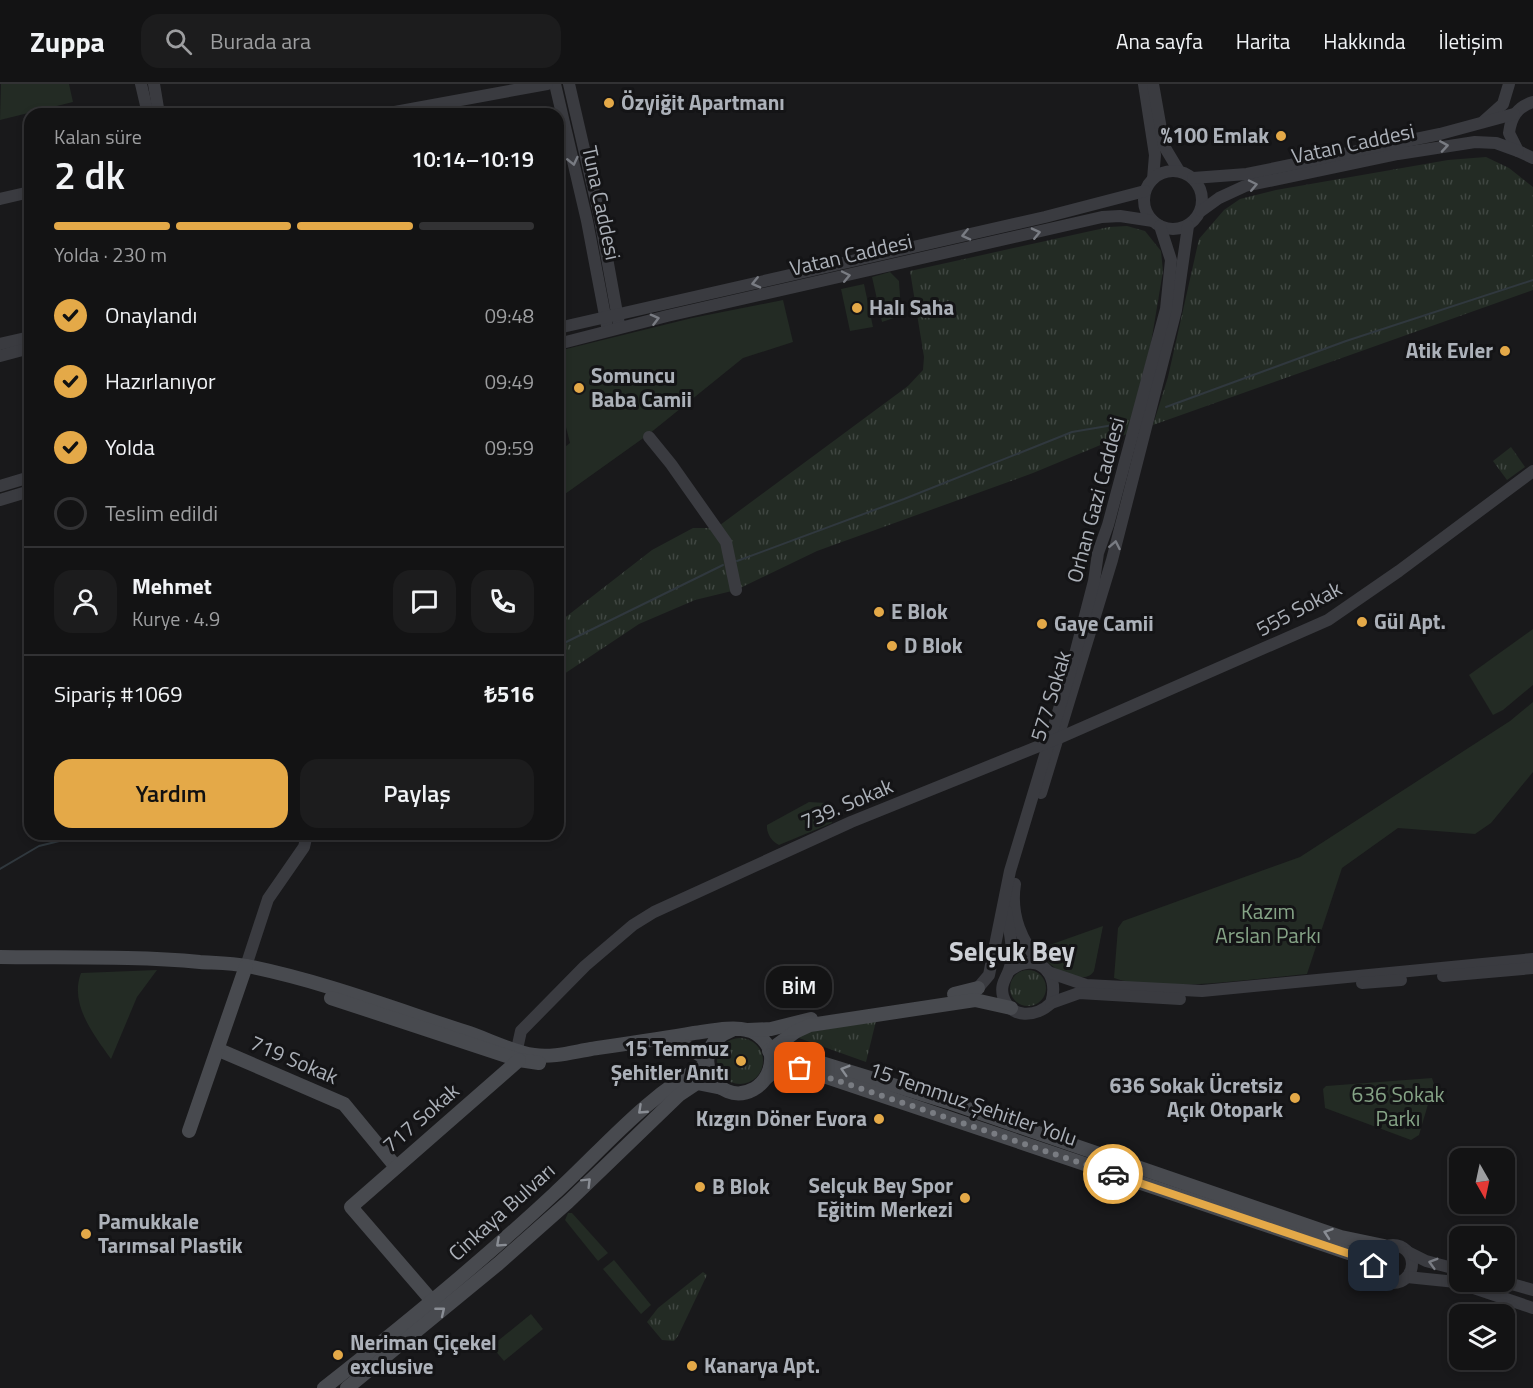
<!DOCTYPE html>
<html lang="tr">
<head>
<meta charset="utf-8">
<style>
	:root { --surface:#131314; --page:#1c1c1d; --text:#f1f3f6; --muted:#9d9ea0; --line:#323234; --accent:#e4a948 }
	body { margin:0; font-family:"Titillium Web",sans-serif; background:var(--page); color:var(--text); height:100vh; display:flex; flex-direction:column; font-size:22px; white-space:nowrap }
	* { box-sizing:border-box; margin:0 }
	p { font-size:20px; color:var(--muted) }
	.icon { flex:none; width:33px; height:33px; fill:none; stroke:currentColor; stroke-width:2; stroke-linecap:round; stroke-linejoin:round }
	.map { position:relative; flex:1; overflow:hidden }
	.sheet { position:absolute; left:24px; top:24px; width:540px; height:732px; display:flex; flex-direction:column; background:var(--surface); border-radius:18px; box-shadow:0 3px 9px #0003,0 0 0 2px var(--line) }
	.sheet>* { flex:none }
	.needle { width:39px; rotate:171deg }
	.fabs { position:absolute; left:1449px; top:1064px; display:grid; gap:12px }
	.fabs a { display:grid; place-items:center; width:66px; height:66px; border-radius:12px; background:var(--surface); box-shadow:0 3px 9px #0003,0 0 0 2px var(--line); font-size:30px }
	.pin { position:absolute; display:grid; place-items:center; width:51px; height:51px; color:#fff; margin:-26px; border-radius:12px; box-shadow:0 3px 9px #0006 }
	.courier { position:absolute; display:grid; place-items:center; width:60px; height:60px; margin:-30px; border:4px solid #e4a948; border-radius:50%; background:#fff; color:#222; box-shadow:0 2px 8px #0007 }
	.bubble { position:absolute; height:42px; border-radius:18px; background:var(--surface); box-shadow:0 3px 9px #0003,0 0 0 2px var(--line); font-size:20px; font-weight:600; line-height:42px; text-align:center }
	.summary em { font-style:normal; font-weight:600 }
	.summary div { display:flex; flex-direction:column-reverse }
	.summary { display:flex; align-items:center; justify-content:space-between; height:102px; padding:0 30px }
	h1 { font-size:39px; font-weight:600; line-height:45px }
	.bar { display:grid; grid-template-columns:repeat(4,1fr); gap:9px 6px; align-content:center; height:72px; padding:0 30px }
	.bar i { height:8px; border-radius:4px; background:var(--line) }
	.bar .on { background:var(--accent) }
	.bar p { grid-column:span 4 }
	.line { display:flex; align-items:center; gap:15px; padding:0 30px; border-top:2px solid var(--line) }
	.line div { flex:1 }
	.round { display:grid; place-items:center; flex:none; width:63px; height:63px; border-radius:18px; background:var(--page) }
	ol { padding:0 30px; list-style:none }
	li { display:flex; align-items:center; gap:18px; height:66px }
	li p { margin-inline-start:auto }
	li .icon { padding:6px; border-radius:50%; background:var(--accent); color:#111; stroke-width:4 }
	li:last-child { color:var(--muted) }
	li i { width:33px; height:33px; border:3px solid var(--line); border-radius:50% }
	.button { display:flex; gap:12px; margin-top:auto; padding:12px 30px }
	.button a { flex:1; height:69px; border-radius:18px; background:var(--accent); color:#111; font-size:24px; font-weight:600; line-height:69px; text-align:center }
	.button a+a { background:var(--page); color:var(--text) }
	header { display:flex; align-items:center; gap:36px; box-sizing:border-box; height:84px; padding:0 30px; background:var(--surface); border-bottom:2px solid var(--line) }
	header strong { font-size:28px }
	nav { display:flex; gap:33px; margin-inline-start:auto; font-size:21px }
	.search { width:420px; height:54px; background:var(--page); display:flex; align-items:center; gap:15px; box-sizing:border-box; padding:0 21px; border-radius:18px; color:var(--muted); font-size:22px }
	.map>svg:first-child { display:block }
	.grass { fill:url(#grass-tufts) }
	.park { fill:#232b24 }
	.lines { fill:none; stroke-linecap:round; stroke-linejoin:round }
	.stream { stroke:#30383e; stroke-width:2 }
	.tertiary { stroke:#3a3b40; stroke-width:12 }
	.secondary { stroke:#484a4f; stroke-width:14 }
	.oneway { stroke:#797c83 }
	.oneway2 { stroke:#898d94 }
	.done { stroke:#797c82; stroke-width:6; stroke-dasharray:0 10.8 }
	.route { stroke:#e4a948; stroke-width:8 }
	.poi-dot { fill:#e4a948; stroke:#141416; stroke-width:2 }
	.labels { text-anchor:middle; stroke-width:6; stroke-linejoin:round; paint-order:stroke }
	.poi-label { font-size:21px; font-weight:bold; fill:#acb1b9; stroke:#141416; text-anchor:start }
	.street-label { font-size:21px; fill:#acb1b9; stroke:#141416 }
	.park-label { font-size:21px; fill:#85a386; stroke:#141416 }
	.district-label { font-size:27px; font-weight:bold; fill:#cdd0d6; stroke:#141416 }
</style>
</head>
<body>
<header>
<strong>Zuppa</strong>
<div class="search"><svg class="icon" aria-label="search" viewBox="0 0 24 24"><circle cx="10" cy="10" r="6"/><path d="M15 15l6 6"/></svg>Burada ara</div>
<nav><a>Ana sayfa</a><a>Harita</a><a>Hakkında</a><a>İletişim</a></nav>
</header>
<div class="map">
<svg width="1533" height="1304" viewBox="0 0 1533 1304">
	<defs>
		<pattern id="grass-tufts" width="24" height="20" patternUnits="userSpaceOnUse" patternTransform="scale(1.5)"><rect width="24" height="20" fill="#232b24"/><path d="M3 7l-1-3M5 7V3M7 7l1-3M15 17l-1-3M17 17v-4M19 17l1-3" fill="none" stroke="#404742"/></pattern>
	</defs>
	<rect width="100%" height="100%" fill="#19191b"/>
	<g class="grass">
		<path d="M1486,73L1509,84L1533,103V206L1153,341L1168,293L1199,155L1224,126L1240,115L1276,106L1448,76Z"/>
		<path d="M1127,142L1145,147L1161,167L1163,187L1151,259L1127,350L1033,389L817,467L736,506L695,516L639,540L558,594V539L652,466L693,444H716L908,302L923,286L924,273L910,187L1109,143Z"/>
		<path d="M1511,363L1525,383L1507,396L1493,377Z"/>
		<circle cx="1028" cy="904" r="18"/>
		<path d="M876,937L866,978L796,953L804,949Z"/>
		<circle cx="740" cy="977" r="23"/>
		<path d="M703,1188L707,1191L678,1252L674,1257L662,1256L647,1238L658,1224Z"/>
	</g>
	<g class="park">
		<path d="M1,0H69L73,18L0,36Z"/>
		<path d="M890,188L899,197L901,227L897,233L882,238L872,193Z"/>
		<path d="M864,200L873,243L850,247L841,205Z"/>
		<path d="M783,216L793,258L743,274L649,350L558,415V368L570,359L558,312V267L692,234Z"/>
		<path d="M1533,545V601L1503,626L1493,631L1469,591Z"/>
		<path d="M1533,618V688L1491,739L1475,750L1398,744L1342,784L1307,890C1259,894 1157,910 1114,894L1118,844L1123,837L1300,773L1510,637Z"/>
		<path d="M809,718L827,719L832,739L779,761C772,758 766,749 767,741Z"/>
		<path d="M1103,842L1094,887C1085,904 1041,883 1041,864Z"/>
		<path d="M157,886L137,913L111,975C94,951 69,920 81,889Z"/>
		<path d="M1432,994L1434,1000L1419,1051L1411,1056L1325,1024L1323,1005L1326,1002Z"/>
		<path d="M568,1129H572L608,1169L598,1177L565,1136Z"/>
		<path d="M614,1176L651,1221L641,1230L603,1185Z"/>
		<path d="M531,1230L543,1245L504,1277L493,1264L494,1260Z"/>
	</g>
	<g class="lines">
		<g class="stream">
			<path d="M1166,323L1346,257L1533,196"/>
			<path d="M737,477L904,415L1072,348L1119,340"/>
			<path d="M558,562L723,481"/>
			<path d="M0,785L39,762L88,750"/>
		</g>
		<g class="tertiary">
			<path d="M141,0L148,30"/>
			<path d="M154,0L159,30"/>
			<path d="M555,0L587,137L607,242"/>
			<path d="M569,0L599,130L619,240"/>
			<path d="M1144,0L1155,71L1153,95"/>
			<path d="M1153,0L1164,62L1179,87"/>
			<path d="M1533,18C1517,23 1511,33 1509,49L1518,67L1533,74"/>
			<path d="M384,30L547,0"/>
			<path d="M1484,37L1503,20L1509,0"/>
			<circle cx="1173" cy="116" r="29"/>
			<path d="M1193,94L1247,90L1440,50L1514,30"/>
			<path d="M0,115L30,108"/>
			<path d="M1201,127L1219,114L1245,102L1398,70L1475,58L1496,59L1518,67"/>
			<path d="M558,244L1045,133L1145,107"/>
			<path d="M0,260L30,253"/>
			<path d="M558,260L667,232L1102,133L1120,132L1153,137"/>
			<path d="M0,272L30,264"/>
			<path d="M649,353L671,380L726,458L736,506"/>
			<path d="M0,402L30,393"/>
			<path d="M0,416L30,407"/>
			<path d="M1041,709L1112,476L1176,226L1188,142"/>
			<path d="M1015,800C1010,832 1022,857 1041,881"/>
			<path d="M1006,826C1008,843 1016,868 1009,886C1006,895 1000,900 1003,912C1010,936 1037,933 1051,919C1061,888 1036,866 1009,887"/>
			<path d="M246,882L268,815L304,763L307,750"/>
			<path d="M1048,888L1086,901L1202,907L1533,875"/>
			<path d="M1443,892L1533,884"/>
			<path d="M1362,899L1401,896"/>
			<path d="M978,904L989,891L1010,787L1072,582L1094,497L1098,469L1108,441L1166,225L1171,176L1160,142"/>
			<path d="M1051,919L1079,909L1180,915"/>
			<path d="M517,965L521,947L585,882L633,841L654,828L851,738L1059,654L1328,536L1399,487L1533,387"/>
			<circle cx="1393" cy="1180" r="19"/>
			<path d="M1408,1168L1426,1177L1460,1186"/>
			<path d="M1407,1193L1456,1198L1533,1224"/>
			<path d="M1501,1197L1533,1206"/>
		</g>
		<g class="secondary">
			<path d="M0,873C67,874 134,872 200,878C216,879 232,879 247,882C322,897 395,925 466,948C488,955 512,968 534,971C552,974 573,968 591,965C625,960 660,955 694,949C710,947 732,942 747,946C758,948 770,960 771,972C772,985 766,998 754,1005C716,1026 683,965 732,946"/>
			<path d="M954,910L978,904"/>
			<path d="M331,914L519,976L539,979"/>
			<path d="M748,946L771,945L811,935"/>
			<path d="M664,962H685L707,975"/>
			<path d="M219,966L344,1020L396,1083"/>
			<path d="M769,967L795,948L810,941L975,916L1011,924"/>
			<path d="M771,971L789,969L948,1018L1341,1153L1384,1162"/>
			<path d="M765,995L778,984H800L1355,1171L1374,1182"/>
			<path d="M189,1047L246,882"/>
			<path d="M433,1218L351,1123L519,976"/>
			<path d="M324,1304C403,1242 480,1179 554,1110C603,1065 647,1011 707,980"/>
			<path d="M347,1304L498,1180L568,1118L679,1011L697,999L722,1004"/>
		</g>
	</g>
	<defs><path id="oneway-chevron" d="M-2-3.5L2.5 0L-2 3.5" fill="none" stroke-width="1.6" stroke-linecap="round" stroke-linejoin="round" transform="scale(1.5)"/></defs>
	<g class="oneway">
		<use href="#oneway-chevron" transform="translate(1444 62) rotate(-9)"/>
		<use href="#oneway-chevron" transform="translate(573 77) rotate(77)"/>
		<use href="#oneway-chevron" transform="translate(1253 101) rotate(-12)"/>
		<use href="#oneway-chevron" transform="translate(1036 149) rotate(-13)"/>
		<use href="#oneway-chevron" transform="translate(966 151) rotate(167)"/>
		<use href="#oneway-chevron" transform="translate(846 192) rotate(-12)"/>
		<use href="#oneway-chevron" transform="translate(756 199) rotate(167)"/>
		<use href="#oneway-chevron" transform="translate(655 235) rotate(-14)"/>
		<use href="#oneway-chevron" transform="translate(1115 461) rotate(-79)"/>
		<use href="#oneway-chevron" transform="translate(1433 1179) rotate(-164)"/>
	</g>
	<g class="oneway2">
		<use href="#oneway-chevron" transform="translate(845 986) rotate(-163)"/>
		<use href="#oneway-chevron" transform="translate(642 1026) rotate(137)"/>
		<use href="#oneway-chevron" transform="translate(587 1098) rotate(-45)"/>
		<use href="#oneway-chevron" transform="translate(1328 1149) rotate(-161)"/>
		<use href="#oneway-chevron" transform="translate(500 1159) rotate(138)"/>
		<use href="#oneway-chevron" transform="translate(441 1227) rotate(-39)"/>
	</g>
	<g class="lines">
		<path class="done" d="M800,984L1113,1090"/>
		<path class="route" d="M1113,1090L1359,1173L1374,1182"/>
	</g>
	<g class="poi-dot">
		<circle cx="609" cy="19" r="6"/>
		<circle cx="1281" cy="52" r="6"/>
		<circle cx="857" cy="224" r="6"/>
		<circle cx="1505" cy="267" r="6"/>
		<circle cx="579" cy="304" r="6"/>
		<circle cx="879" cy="528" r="6"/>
		<circle cx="1362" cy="538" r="6"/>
		<circle cx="1042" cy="540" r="6"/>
		<circle cx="892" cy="562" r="6"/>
		<circle cx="741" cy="977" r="6"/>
		<circle cx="1295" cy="1014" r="6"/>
		<circle cx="879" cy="1035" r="6"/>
		<circle cx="700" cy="1103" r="6"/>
		<circle cx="965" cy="1114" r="6"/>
		<circle cx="86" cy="1150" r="6"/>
		<circle cx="338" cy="1271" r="6"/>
		<circle cx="692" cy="1282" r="6"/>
	</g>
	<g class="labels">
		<g class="poi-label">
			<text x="621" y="26">Özyiğit Apartmanı</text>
			<text x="1269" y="59" text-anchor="end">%100 Emlak</text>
			<text x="869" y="231">Halı Saha</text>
			<text x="1493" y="274" text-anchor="end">Atik Evler</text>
			<text x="591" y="299">Somuncu<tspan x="591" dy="24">Baba Camii</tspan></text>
			<text x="891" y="535">E Blok</text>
			<text x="1374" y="545">Gül Apt.</text>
			<text x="1054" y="547">Gaye Camii</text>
			<text x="904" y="569">D Blok</text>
			<text x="729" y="972" text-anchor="end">15 Temmuz<tspan x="729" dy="24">Şehitler Anıtı</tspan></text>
			<text x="1283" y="1009" text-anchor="end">636 Sokak Ücretsiz<tspan x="1283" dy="24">Açık Otopark</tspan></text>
			<text x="867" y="1042" text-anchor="end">Kızgın Döner Evora</text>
			<text x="953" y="1109" text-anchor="end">Selçuk Bey Spor<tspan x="953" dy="24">Eğitim Merkezi</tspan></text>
			<text x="712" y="1110">B Blok</text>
			<text x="98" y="1145">Pamukkale<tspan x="98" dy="24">Tarımsal Plastik</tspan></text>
			<text x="350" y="1266">Neriman Çiçekel<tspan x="350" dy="24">exclusive</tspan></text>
			<text x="704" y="1289">Kanarya Apt.</text>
		</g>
		<g class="street-label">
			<text transform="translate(1353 60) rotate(-12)" y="7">Vatan Caddesi</text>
			<text transform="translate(601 119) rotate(78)" y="7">Tuna Caddesi</text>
			<text transform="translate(851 171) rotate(-13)" y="7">Vatan Caddesi</text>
			<text transform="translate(1096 416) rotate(-75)" y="7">Orhan Gazi Caddesi</text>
			<text transform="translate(1299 525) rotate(-28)" y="7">555 Sokak</text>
			<text transform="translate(1051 612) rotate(-73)" y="7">577 Sokak</text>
			<text transform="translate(847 720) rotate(-23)" y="7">739. Sokak</text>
			<text transform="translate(294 976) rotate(23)" y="7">719 Sokak</text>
			<text transform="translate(973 1020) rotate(19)" y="7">15 Temmuz Şehitler Yolu</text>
			<text transform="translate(421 1034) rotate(-41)" y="7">717 Sokak</text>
			<text transform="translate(502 1128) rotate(-42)" y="7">Cinkaya Bulvarı</text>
		</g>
		<g class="park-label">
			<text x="1268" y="835">Kazım<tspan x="1268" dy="24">Arslan Parkı</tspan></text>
			<text x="1398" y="1018">636 Sokak<tspan x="1398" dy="24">Parkı</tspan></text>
		</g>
		<g class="district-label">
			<text x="1012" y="877">Selçuk Bey</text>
		</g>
	</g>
</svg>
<div class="fabs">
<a><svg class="needle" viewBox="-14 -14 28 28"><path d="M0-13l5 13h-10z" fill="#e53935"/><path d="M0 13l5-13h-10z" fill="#9d9ea0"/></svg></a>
<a><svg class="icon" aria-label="locate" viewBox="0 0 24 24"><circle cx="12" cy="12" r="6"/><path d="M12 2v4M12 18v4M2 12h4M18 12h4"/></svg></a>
<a><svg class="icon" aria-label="layers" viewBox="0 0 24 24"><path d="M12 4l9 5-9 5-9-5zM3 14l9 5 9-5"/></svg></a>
</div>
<div class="pin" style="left:800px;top:984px;background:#ea580c"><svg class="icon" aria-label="bag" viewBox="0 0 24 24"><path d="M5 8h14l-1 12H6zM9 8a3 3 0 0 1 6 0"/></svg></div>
<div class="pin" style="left:1374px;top:1182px;background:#1f2937"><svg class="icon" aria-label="home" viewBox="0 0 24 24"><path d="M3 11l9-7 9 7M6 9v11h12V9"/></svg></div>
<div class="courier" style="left:1113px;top:1090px"><svg class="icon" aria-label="car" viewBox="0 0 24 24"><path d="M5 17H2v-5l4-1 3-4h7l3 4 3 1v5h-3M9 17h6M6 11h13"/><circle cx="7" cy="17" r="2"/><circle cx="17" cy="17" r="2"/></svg></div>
<div class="bubble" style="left:766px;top:882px;width:66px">BİM</div>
<section class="sheet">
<div class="summary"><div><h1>2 dk</h1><p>Kalan süre</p></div><em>10:14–10:19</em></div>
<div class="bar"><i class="on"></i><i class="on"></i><i class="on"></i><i></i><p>Yolda · 230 m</p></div>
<ol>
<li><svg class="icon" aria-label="check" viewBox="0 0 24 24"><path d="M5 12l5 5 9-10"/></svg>Onaylandı<p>09:48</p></li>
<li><svg class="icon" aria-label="check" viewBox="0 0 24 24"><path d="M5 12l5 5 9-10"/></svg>Hazırlanıyor<p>09:49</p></li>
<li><svg class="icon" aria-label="check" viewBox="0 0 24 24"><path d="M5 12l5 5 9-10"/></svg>Yolda<p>09:59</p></li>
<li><i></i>Teslim edildi</li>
</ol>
<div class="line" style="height:108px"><a class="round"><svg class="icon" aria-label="person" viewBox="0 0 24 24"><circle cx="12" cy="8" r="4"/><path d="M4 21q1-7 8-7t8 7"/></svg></a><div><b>Mehmet</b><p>Kurye · 4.9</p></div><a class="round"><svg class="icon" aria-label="chat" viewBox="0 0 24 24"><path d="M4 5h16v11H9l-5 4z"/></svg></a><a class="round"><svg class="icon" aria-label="phone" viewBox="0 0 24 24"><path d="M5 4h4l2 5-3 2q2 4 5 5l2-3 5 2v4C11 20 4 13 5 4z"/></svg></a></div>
<div class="line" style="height:78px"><div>Sipariş #1069</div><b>₺516</b></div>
<div class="button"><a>Yardım</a><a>Paylaş</a></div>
</section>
</div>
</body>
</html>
